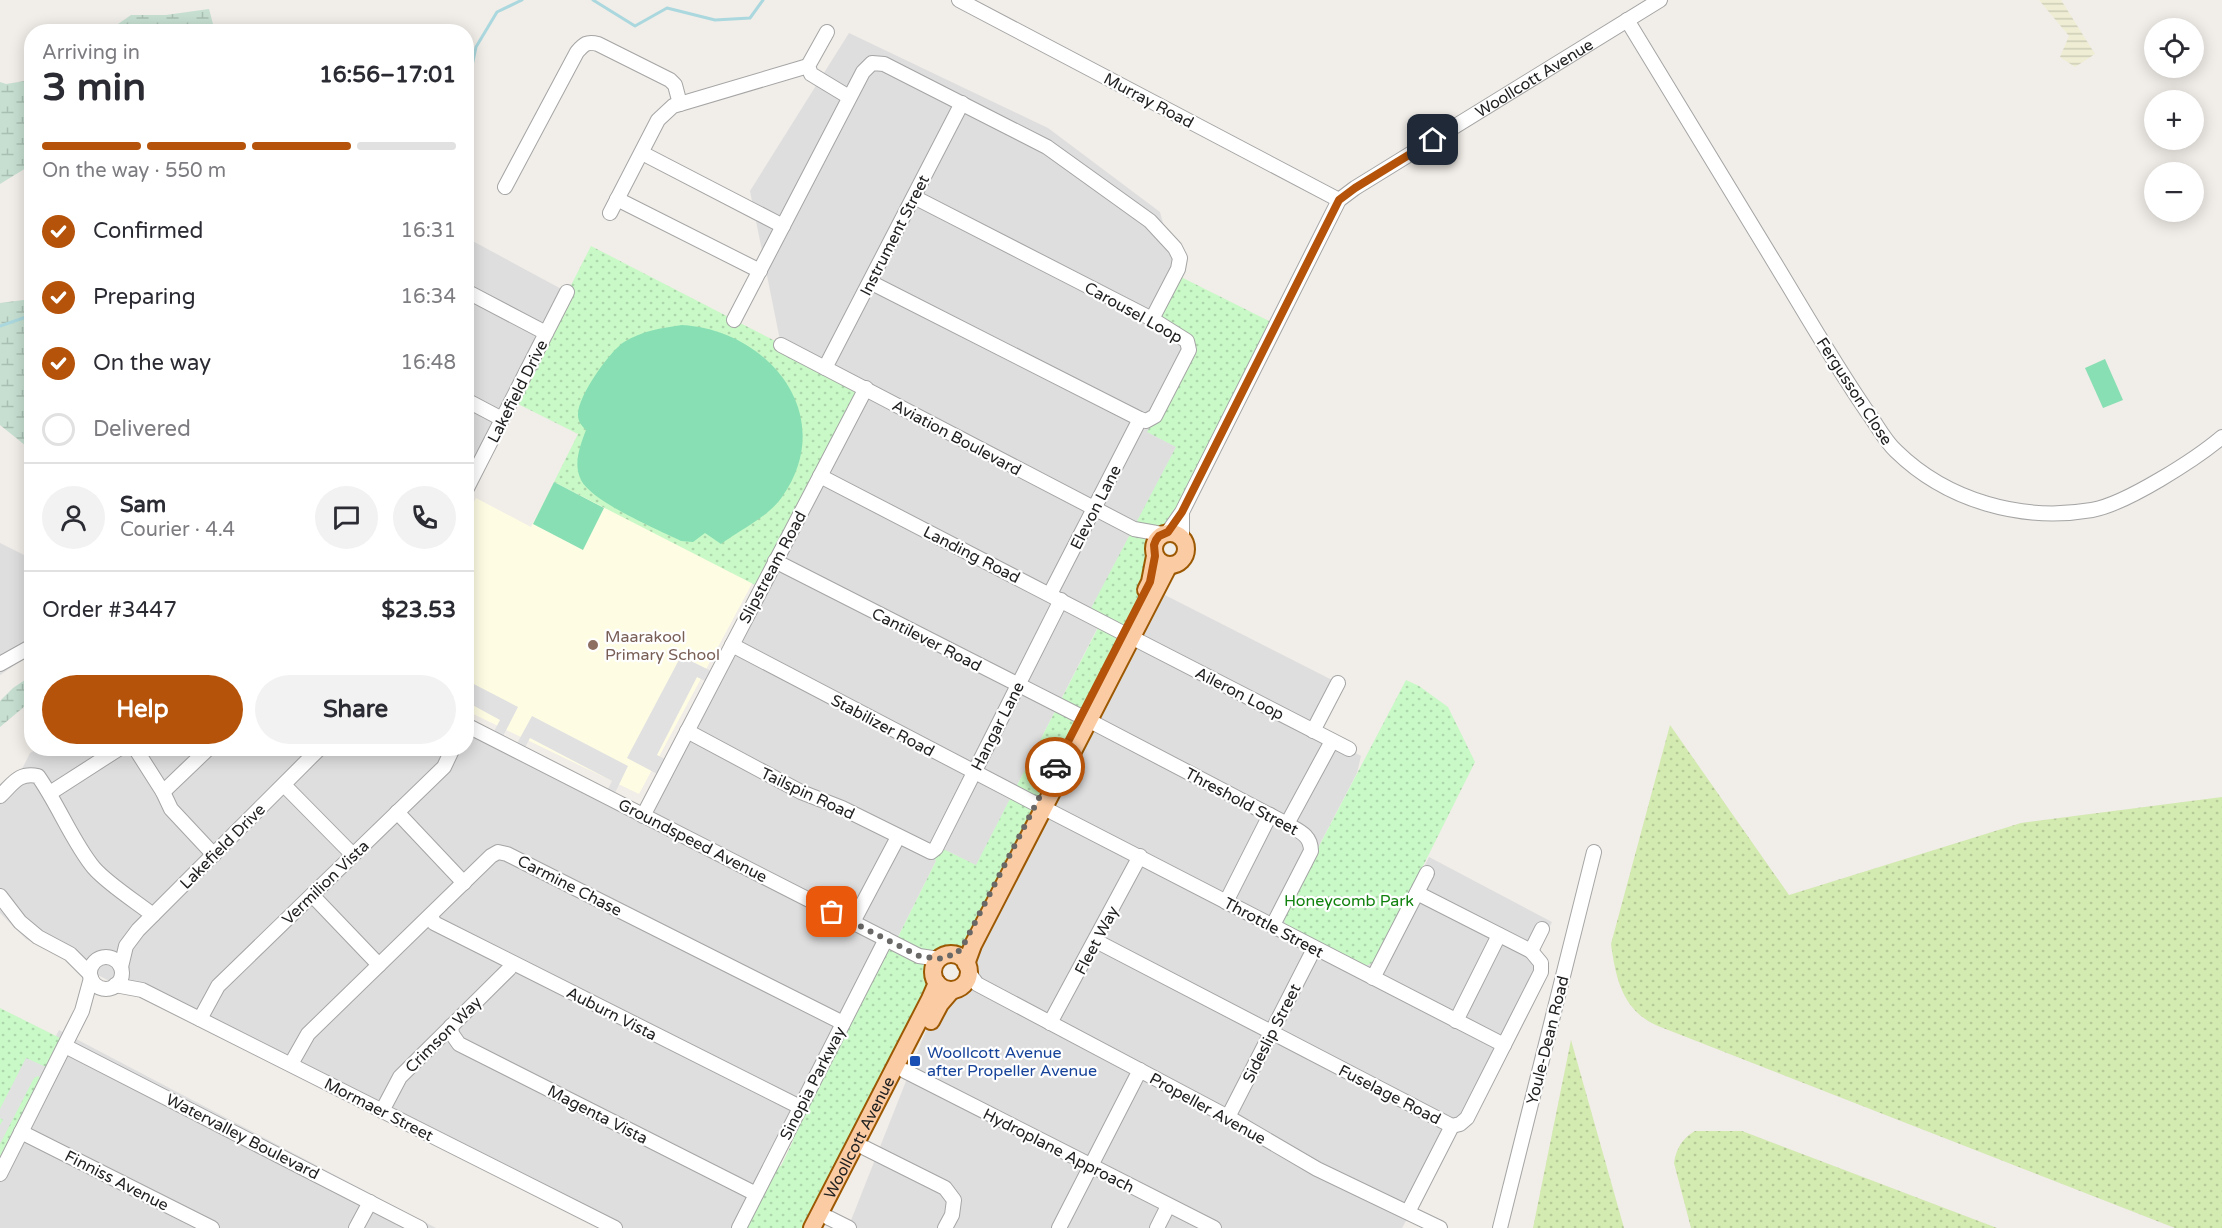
<!DOCTYPE html>
<html lang="en">
<head>
<meta charset="utf-8">
<style>
	:root { --surface:#fff; --page:#f2f2f3; --text:#2b2b33; --muted:#7c7c81; --line:#e1e1e2; --accent:#b45309 }
	body { margin:0; font-family:"Varela Round",sans-serif; background:var(--page); color:var(--text); height:100vh; display:flex; flex-direction:column; font-size:22px; white-space:nowrap }
	* { box-sizing:border-box; margin:0 }
	p { font-size:20px; color:var(--muted) }
	.icon { flex:none; width:33px; height:33px; fill:none; stroke:currentColor; stroke-width:2; stroke-linecap:round; stroke-linejoin:round }
	.map { position:relative; flex:1; overflow:hidden }
	.drawer { position:absolute; left:24px; top:24px; width:450px; height:732px; display:flex; flex-direction:column; background:var(--surface); border-radius:24px; box-shadow:0 3px 15px #0003 }
	.drawer>* { flex:none }
	.buttons { position:absolute; left:2144px; top:18px; display:grid; gap:12px }
	.buttons a { display:grid; place-items:center; width:60px; height:60px; border-radius:50%; background:var(--surface); box-shadow:0 3px 15px #0003; font-size:30px }
	.pin { position:absolute; display:grid; place-items:center; width:51px; height:51px; color:#fff; margin:-26px; border-radius:12px; box-shadow:0 3px 9px #0006 }
	.courier { position:absolute; display:grid; place-items:center; width:60px; height:60px; margin:-30px; border:4px solid #b45309; border-radius:50%; background:#fff; color:#222; box-shadow:0 2px 8px #0007 }
	.headline em { font-style:normal; font-weight:800 }
	.headline div { display:flex; flex-direction:column-reverse }
	.headline { display:flex; align-items:center; justify-content:space-between; height:102px; padding:0 18px }
	h1 { font-size:39px; font-weight:800; line-height:45px }
	.bar { display:grid; grid-template-columns:repeat(4,1fr); gap:9px 6px; align-content:center; height:72px; padding:0 18px }
	.bar i { height:8px; border-radius:4px; background:var(--line) }
	.bar .on { background:var(--accent) }
	.bar p { grid-column:span 4 }
	.line { display:flex; align-items:center; gap:15px; padding:0 18px; border-top:2px solid var(--line) }
	.line div { flex:1 }
	.round { display:grid; place-items:center; flex:none; width:63px; height:63px; border-radius:32px; background:var(--page) }
	ol { padding:0 18px; list-style:none }
	li { display:flex; align-items:center; gap:18px; height:66px }
	li p { margin-inline-start:auto }
	li .icon { padding:6px; border-radius:50%; background:var(--accent); color:#fff; stroke-width:4 }
	li:last-child { color:var(--muted) }
	li i { width:33px; height:33px; border:3px solid var(--line); border-radius:50% }
	.cta { display:flex; gap:12px; margin-top:auto; padding:12px 18px }
	.cta a { flex:1; height:69px; border-radius:36px; background:var(--accent); color:#fff; font-size:24px; font-weight:800; line-height:69px; text-align:center }
	.cta a+a { background:var(--page); color:var(--text) }
	.map>svg:first-child { display:block }
	.residential { fill:#dfdedf }
	.education { fill:#fffce4 }
	.farmland { fill:url(#farmland-rules) }
	.grass { fill:url(#grass-dots) }
	.wetland { fill:url(#wetland-marsh) }
	.park { fill:url(#park-dots) }
	.pitch { fill:#88dfb4 }
	.parking { fill:#e1e1e1 }
	.lines { fill:none; stroke-linecap:round; stroke-linejoin:round }
	.stream { stroke:#aad8de; stroke-width:3 }
	.minor-casing { stroke:#a5a5a5; stroke-width:16 }
	.major-casing { stroke:#9d5802; stroke-width:20 }
	.minor { stroke:#fff; stroke-width:14 }
	.major { stroke:#fbcca4; stroke-width:16 }
	.done { stroke:#6a6867; stroke-width:6; stroke-dasharray:0 10.8 }
	.route { stroke:#b45309; stroke-width:8 }
	.education-dot { fill:#8d6e63; stroke:#fff; stroke-width:2 }
	.transit-dot { fill:#1a4fb4; stroke:#fff; stroke-width:2 }
	.labels { text-anchor:middle; stroke-width:4.5; stroke-linejoin:round; paint-order:stroke }
	.street-label { font-size:16px; fill:#212121; stroke:#fff }
	.education-label { font-size:16px; fill:#785e54; stroke:#fff; text-anchor:start }
	.park-label { font-size:16px; fill:#10820d; stroke:#fff }
	.transit-label { font-size:16px; fill:#164399; stroke:#fff; text-anchor:start }
</style>
</head>
<body>
<div class="map">
<svg width="2222" height="1228" viewBox="0 0 2222 1228">
	<defs>
		<pattern id="farmland-rules" width="6" height="5" patternUnits="userSpaceOnUse" patternTransform="scale(1.5)"><rect width="6" height="5" fill="#efeed4"/><path d="M0 2.5h6" fill="none" stroke="#cdccb6"/></pattern>
		<pattern id="grass-dots" width="8" height="8" patternUnits="userSpaceOnUse" patternTransform="scale(1.5)"><rect width="8" height="8" fill="#d3eab0"/><path d="M2 2h.1M6 6h.1" fill="none" stroke="#b5c897" stroke-width="1.8" stroke-linecap="round"/></pattern>
		<pattern id="wetland-marsh" width="20" height="14" patternUnits="userSpaceOnUse" patternTransform="scale(1.5)"><rect width="20" height="14" fill="#c6dfd1"/><path d="M1 5h8M5 5V1M11 12h8M15 12V8" fill="none" stroke="#aabfb3"/></pattern>
		<pattern id="park-dots" width="8" height="8" patternUnits="userSpaceOnUse" patternTransform="scale(1.5)"><rect width="8" height="8" fill="#c9f9c7"/><path d="M2 2h.1M6 6h.1" fill="none" stroke="#acd5ab" stroke-width="1.8" stroke-linecap="round"/></pattern>
	</defs>
	<rect width="100%" height="100%" fill="#f1ede8"/>
	<g class="residential">
		<path d="M849,33L1048,128L1160,212L1177,275L1183,337L1176,447L1101,621L976,866L937,846L931,852L936,861L895,943L886,939L742,1228H602L26,939L0,913V793L17,779L30,753L37,749L466,748L467,725L643,816L761,588L781,345L750,191Z"/>
		<path d="M467,238L567,292L467,490Z"/>
		<path d="M0,543L32,559L31,654L0,675Z"/>
		<path d="M1155,590L1338,683L1314,731L1361,756L1357,773L1283,915L1375,962L1429,857L1552,922L1538,950L1546,970L1462,1128L1452,1137L1402,1228H848L927,1028L952,990L962,985L968,977Z"/>
		<path d="M59,1030L436,1228H0V1146Z"/>
	</g>
	<path class="education" d="M554,482L754,580L639,794L467,711L466,517L476,498L531,527Z"/>
	<path class="farmland" d="M2039,0H2061L2095,54L2075,67L2060,57L2069,36Z"/>
	<g class="grass">
		<path d="M1670,725L1789,895L2021,823L2222,797V1228H2175L1658,1026C1623,1011 1616,980 1611,944Z"/>
		<path d="M1571,1040L1624,1228H1533Z"/>
		<path d="M1695,1131H1742L1997,1228H1691L1674,1163C1676,1148 1683,1138 1695,1131Z"/>
	</g>
	<g class="wetland">
		<path d="M209,9L213,24L205,31H108L131,15H166Z"/>
		<path d="M31,80V165L0,184V82L6,84Z"/>
		<path d="M31,295V450L0,425V303L24,300Z"/>
		<path d="M31,676V701L0,727V701L13,688Z"/>
	</g>
	<g class="park">
		<path d="M591,246L866,388L761,588L554,482L578,434L512,401Z"/>
		<path d="M1177,275L1277,325L1182,512L1156,540L1151,579L964,944L956,955L950,954L939,959L933,971L937,983L808,1228H747L774,1168L781,1166L793,1141L792,1135L818,1080C826,1077 835,1060 833,1051L886,939L895,943L936,861L931,852L937,846L976,865L1101,622L1088,614L1176,447L1147,432L1189,350L1152,319Z"/>
		<path d="M1406,680L1419,686L1448,707L1475,762L1375,962L1365,966L1286,928L1283,915Z"/>
		<path d="M0,1008L62,1039L0,1164Z"/>
	</g>
	<g class="pitch">
		<path d="M682,325C769,330 839,416 782,497C768,517 740,530 721,544L705,533L693,542L681,541C657,529 592,502 581,480C573,464 580,446 586,430C582,426 578,422 578,415C577,397 610,351 624,342C642,331 661,328 682,325Z"/>
		<path d="M2105,359L2123,400L2103,408L2085,368Z"/>
		<path d="M554,482L604,508L583,550L533,524Z"/>
	</g>
	<g class="parking">
		<path d="M681,656L717,674L711,684L697,677L657,755L671,762L663,777L627,758Z"/>
		<path d="M466,680L518,707L500,742L491,737L500,720L467,702Z"/>
		<path d="M532,716L628,766L612,799L605,795L612,781L530,738L522,753L514,749Z"/>
		<path d="M26,1058L46,1067L42,1079L38,1076L34,1078L0,1144V1125L3,1120L0,1118V1109Z"/>
	</g>
	<g class="lines">
		<g class="stream">
			<path d="M593,0L635,26L667,8L715,20L750,18L763,0"/>
			<path d="M466,94L476,47L497,12L522,0"/>
			<path d="M0,326L32,315"/>
		</g>
		<defs>
			<g id="minor">
				<path d="M959,0L1339,200"/>
				<path d="M1627,20C1676,100 1725,180 1773,260C1804,311 1833,362 1866,410C1876,423 1884,440 1896,451C1947,501 2022,522 2092,510C2126,504 2196,459 2222,437"/>
				<path d="M827,32L808,66L811,74L849,97"/>
				<path d="M642,153L783,226"/>
				<path d="M505,187L577,52C584,44 587,41 598,44L670,80L675,85L680,104"/>
				<path d="M617,199L760,271"/>
				<path d="M610,213L658,120L673,106L808,66"/>
				<path d="M870,282L1140,419L1146,421L1155,416L1189,350L1187,341L1152,319L914,197"/>
				<path d="M466,291L546,333"/>
				<path d="M734,320L863,72L872,63L884,64L1047,147L1150,221L1175,248L1180,258L1178,269L1152,319"/>
				<path d="M781,345L1134,529L1162,534"/>
				<path d="M825,368L962,103"/>
				<path d="M466,400L502,419"/>
				<path d="M820,476L1123,633"/>
				<path d="M466,490L567,292"/>
				<path id="s1" d="M1168,532L1182,512L1339,200L1355,188L1660,0"/>
				<path d="M1182,537V514"/>
				<path d="M775,561L1080,716"/>
				<path d="M1050,594L1140,419"/>
				<path d="M1131,637L1349,749"/>
				<path d="M732,645L1036,804"/>
				<path d="M0,664L32,646"/>
				<path d="M1088,720L1287,824C1299,831 1311,835 1311,851L1273,925"/>
				<path d="M466,725L919,956L939,959"/>
				<path d="M687,731L801,792L842,808L931,852L936,848L1061,600"/>
				<path d="M1313,731L1338,683"/>
				<path d="M135,748L163,792L171,809L214,855"/>
				<path d="M284,785L353,855"/>
				<path d="M163,792L209,748"/>
				<path d="M50,793L120,748"/>
				<path d="M0,796C13,784 18,772 38,776C58,804 73,843 94,868C108,884 135,901 153,915"/>
				<path d="M1044,808L1504,1045"/>
				<path d="M397,812L464,883"/>
				<path d="M643,816L866,388"/>
				<path d="M1287,824L1332,741"/>
				<path d="M312,895L379,965"/>
				<path d="M0,896L20,922L38,937L70,954L90,974"/>
				<path d="M1226,902L1270,815"/>
				<path d="M431,915L434,923L800,1107"/>
				<path d="M853,922L898,837"/>
				<path d="M1096,941L1452,1126L1460,1124L1467,1118L1541,972V963L1531,951L1417,893"/>
				<path d="M1531,951L1542,929"/>
				<circle cx="106" cy="973" r="16"/>
				<path d="M121,967L126,946L138,930L320,748"/>
				<path d="M969,973L977,984L1228,1117L1317,1169L1440,1228"/>
				<path d="M1373,978L1427,873"/>
				<path d="M115,985L142,990L615,1228"/>
				<path d="M200,1019L218,986L444,767L453,748"/>
				<path d="M1456,1021L1499,935"/>
				<path d="M1050,1023L1140,856"/>
				<path d="M451,1026L452,1034L459,1044L756,1194"/>
				<path d="M65,1046L420,1228"/>
				<path d="M291,1064L308,1034L491,856L498,852L507,854L843,1023"/>
				<path d="M905,1071L1214,1228"/>
				<path d="M382,1111L400,1077L509,969L512,963"/>
				<path d="M1228,1117L1314,949"/>
				<path d="M21,1132L212,1228"/>
				<path d="M865,1148L945,1188L954,1200L952,1215L945,1228"/>
				<path d="M0,1174L82,1011L91,978"/>
				<path d="M1408,1212L1452,1126"/>
				<path d="M829,1218L849,1228"/>
				<path d="M356,1228L370,1202"/>
				<path d="M739,1228L886,939"/>
				<path d="M1059,1228L1140,1070"/>
				<path d="M1157,1228L1168,1206"/>
				<path d="M1500,1228L1594,852"/>
			</g>
			<g id="major">
				<circle cx="1170" cy="549" r="16"/>
				<path d="M1146,590L1150,582L1155,556"/>
				<circle cx="951" cy="972" r="18"/>
				<path d="M966,964L973,945L1169,565"/>
				<path d="M931,1021L940,1004L952,990"/>
				<path id="s2" d="M812,1228L930,999L937,983"/>
			</g>
		</defs>
		<use href="#minor" class="minor-casing"/>
		<use href="#major" class="major-casing"/>
		<use href="#minor" class="minor"/>
		<use href="#major" class="major"/>
	</g>
	<g class="lines">
		<path class="done" d="M832,912L919,956L939,959L944,956L956,955L965,942L1055,767"/>
		<path class="route" d="M1055,767L1150,582L1155,556L1154,545L1156,540L1159,536L1168,532L1182,512L1339,200L1355,188L1433,140"/>
	</g>
	<circle class="education-dot" cx="593" cy="645" r="6"/>
	<rect class="transit-dot" x="909" y="1055" width="12" height="12" rx="3"/>
	<g class="labels">
		<g class="street-label">
			<text dy="6" stroke="none"><textPath href="#s1" startOffset="604">Woollcott Avenue</textPath></text>
			<text transform="translate(1149 100) rotate(28)" y="6">Murray Road</text>
			<text transform="translate(894 235) rotate(-63)" y="6">Instrument Street</text>
			<text transform="translate(1134 312) rotate(29)" y="6">Carousel Loop</text>
			<text transform="translate(517 391) rotate(-63)" y="6">Lakefield Drive</text>
			<text transform="translate(1855 391) rotate(57)" y="6">Fergusson Close</text>
			<text transform="translate(957 437) rotate(28)" y="6">Aviation Boulevard</text>
			<text transform="translate(1095 507) rotate(-63)" y="6">Elevon Lane</text>
			<text transform="translate(972 554) rotate(27)" y="6">Landing Road</text>
			<text transform="translate(772 567) rotate(-62)" y="6">Slipstream Road</text>
			<text transform="translate(927 639) rotate(27)" y="6">Cantilever Road</text>
			<text transform="translate(1240 693) rotate(27)" y="6">Aileron Loop</text>
			<text transform="translate(883 725) rotate(28)" y="6">Stabilizer Road</text>
			<text transform="translate(997 726) rotate(-63)" y="6">Hangar Lane</text>
			<text transform="translate(808 793) rotate(25)" y="6">Tailspin Road</text>
			<text transform="translate(1242 801) rotate(28)" y="6">Threshold Street</text>
			<text transform="translate(693 840) rotate(27)" y="6">Groundspeed Avenue</text>
			<text transform="translate(222 846) rotate(-45)" y="6">Lakefield Drive</text>
			<text transform="translate(325 882) rotate(-44)" y="6">Vermilion Vista</text>
			<text transform="translate(570 885) rotate(27)" y="6">Carmine Chase</text>
			<text transform="translate(1274 927) rotate(28)" y="6">Throttle Street</text>
			<text transform="translate(1096 940) rotate(-62)" y="6">Fleet Way</text>
			<text transform="translate(612 1013) rotate(27)" y="6">Auburn Vista</text>
			<text transform="translate(1271 1033) rotate(-63)" y="6">Sideslip Street</text>
			<text transform="translate(443 1034) rotate(-45)" y="6">Crimson Way</text>
			<text transform="translate(1547 1040) rotate(-76)" y="6">Youle-Dean Road</text>
			<text transform="translate(812 1083) rotate(-63)" y="6">Sinopia Parkway</text>
			<text transform="translate(1390 1094) rotate(27)" y="6">Fuselage Road</text>
			<text transform="translate(1208 1108) rotate(29)" y="6">Propeller Avenue</text>
			<text transform="translate(379 1109) rotate(27)" y="6">Mormaer Street</text>
			<text transform="translate(598 1114) rotate(27)" y="6">Magenta Vista</text>
			<text transform="translate(243 1136) rotate(27)" y="6">Watervalley Boulevard</text>
			<text dy="6" stroke="none"><textPath href="#s2" startOffset="102">Woollcott Avenue</textPath></text>
			<text transform="translate(1059 1150) rotate(27)" y="6">Hydroplane Approach</text>
			<text transform="translate(117 1180) rotate(27)" y="6">Finniss Avenue</text>
		</g>
		<g class="education-label">
			<text x="605" y="642">Maarakool<tspan x="605" dy="18">Primary School</tspan></text>
		</g>
		<g class="park-label">
			<text x="1349" y="906">Honeycomb Park</text>
		</g>
		<g class="transit-label">
			<text x="927" y="1058">Woollcott Avenue<tspan x="927" dy="18">after Propeller Avenue</tspan></text>
		</g>
	</g>
</svg>
<div class="buttons">
<a><svg class="icon" aria-label="locate" viewBox="0 0 24 24"><circle cx="12" cy="12" r="6"/><path d="M12 2v4M12 18v4M2 12h4M18 12h4"/></svg></a>
<a>+</a>
<a>−</a>
</div>
<div class="pin" style="left:832px;top:912px;background:#ea580c"><svg class="icon" aria-label="bag" viewBox="0 0 24 24"><path d="M5 8h14l-1 12H6zM9 8a3 3 0 0 1 6 0"/></svg></div>
<div class="pin" style="left:1433px;top:140px;background:#1f2937"><svg class="icon" aria-label="home" viewBox="0 0 24 24"><path d="M3 11l9-7 9 7M6 9v11h12V9"/></svg></div>
<div class="courier" style="left:1055px;top:767px"><svg class="icon" aria-label="car" viewBox="0 0 24 24"><path d="M5 17H2v-5l4-1 3-4h7l3 4 3 1v5h-3M9 17h6M6 11h13"/><circle cx="7" cy="17" r="2"/><circle cx="17" cy="17" r="2"/></svg></div>
<section class="drawer">
<div class="headline"><div><h1>3 min</h1><p>Arriving in</p></div><em>16:56–17:01</em></div>
<div class="bar"><i class="on"></i><i class="on"></i><i class="on"></i><i></i><p>On the way · 550 m</p></div>
<ol>
<li><svg class="icon" aria-label="check" viewBox="0 0 24 24"><path d="M5 12l5 5 9-10"/></svg>Confirmed<p>16:31</p></li>
<li><svg class="icon" aria-label="check" viewBox="0 0 24 24"><path d="M5 12l5 5 9-10"/></svg>Preparing<p>16:34</p></li>
<li><svg class="icon" aria-label="check" viewBox="0 0 24 24"><path d="M5 12l5 5 9-10"/></svg>On the way<p>16:48</p></li>
<li><i></i>Delivered</li>
</ol>
<div class="line" style="height:108px"><a class="round"><svg class="icon" aria-label="person" viewBox="0 0 24 24"><circle cx="12" cy="8" r="4"/><path d="M4 21q1-7 8-7t8 7"/></svg></a><div><b>Sam</b><p>Courier · 4.4</p></div><a class="round"><svg class="icon" aria-label="chat" viewBox="0 0 24 24"><path d="M4 5h16v11H9l-5 4z"/></svg></a><a class="round"><svg class="icon" aria-label="phone" viewBox="0 0 24 24"><path d="M5 4h4l2 5-3 2q2 4 5 5l2-3 5 2v4C11 20 4 13 5 4z"/></svg></a></div>
<div class="line" style="height:78px"><div>Order #3447</div><b>$23.53</b></div>
<div class="cta"><a>Help</a><a>Share</a></div>
</section>
</div>
</body>
</html>
